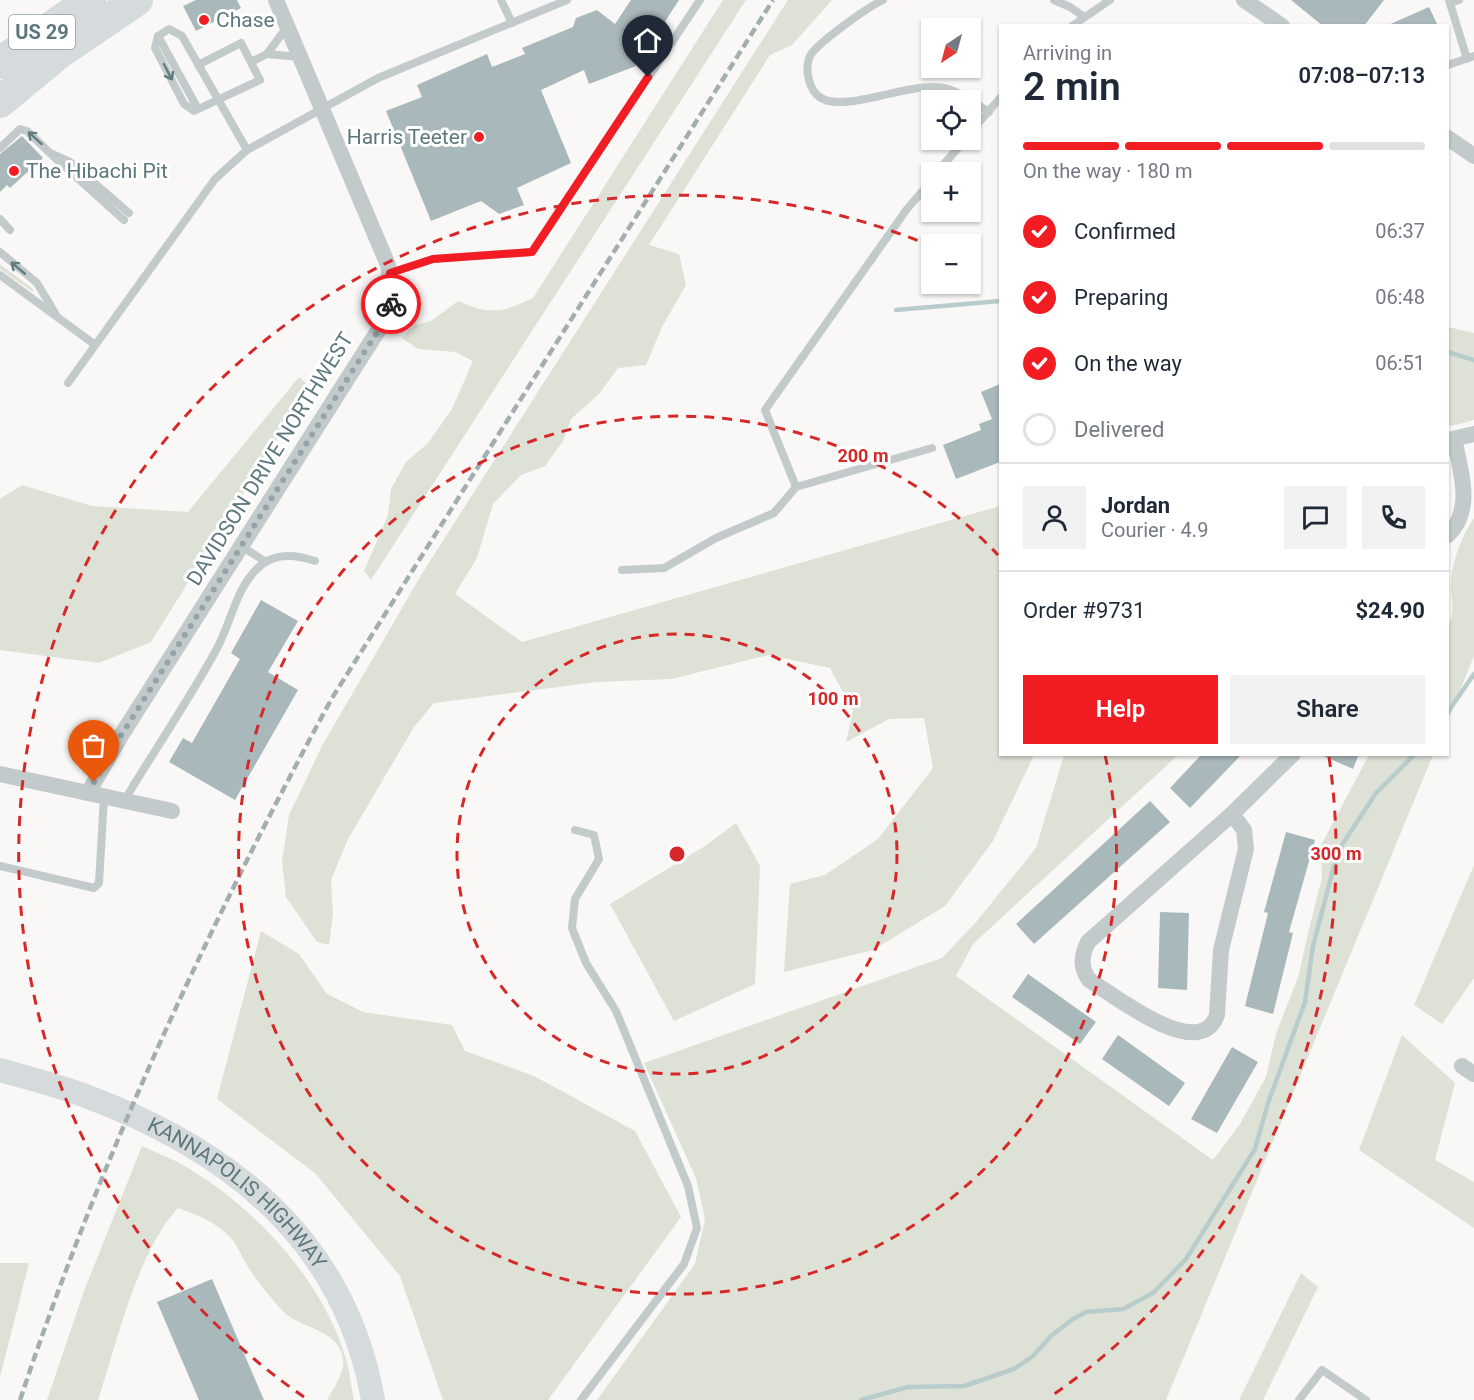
<!DOCTYPE html>
<html lang="en">
<head>
<meta charset="utf-8">
<style>
	:root { --surface:#fff; --page:#f2f2f3; --text:#1f2937; --muted:#747a83; --line:#e0e1e3; --accent:#f21d23 }
	body { margin:0; font-family:Roboto,sans-serif; background:var(--page); color:var(--text); height:100vh; display:flex; flex-direction:column; font-size:22px; white-space:nowrap }
	* { box-sizing:border-box; margin:0 }
	p { font-size:20px; color:var(--muted) }
	.icon { flex:none; width:33px; height:33px; fill:none; stroke:currentColor; stroke-width:2; stroke-linecap:round; stroke-linejoin:round }
	.map { position:relative; flex:1; overflow:hidden }
	.panel { position:absolute; left:999px; top:24px; width:450px; height:732px; display:flex; flex-direction:column; background:var(--surface); border-radius:0px; box-shadow:0 2px 4px #0004 }
	.panel>* { flex:none }
	.needle { width:39px; rotate:216deg }
	.buttons { position:absolute; left:921px; top:18px; display:grid; gap:12px }
	.buttons a { display:grid; place-items:center; width:60px; height:60px; border-radius:0px; background:var(--surface); box-shadow:0 2px 4px #0004; font-size:30px }
	.pin { position:absolute; display:grid; place-items:center; width:51px; height:51px; color:#fff; margin:-62px -26px; border-radius:50% 50% 50% 0; rotate:-45deg; box-shadow:0 0 6px #0007 }
	.pin .icon { rotate:45deg }
	.courier { position:absolute; display:grid; place-items:center; width:60px; height:60px; margin:-30px; border:4px solid #f21d23; border-radius:50%; background:#fff; color:#222; box-shadow:0 2px 8px #0007 }
	.head em { font-style:normal; font-weight:600 }
	.head div { display:flex; flex-direction:column-reverse }
	.head { display:flex; align-items:center; justify-content:space-between; height:102px; padding:0 24px }
	h1 { font-size:39px; font-weight:600; line-height:45px }
	.bar { display:grid; grid-template-columns:repeat(4,1fr); gap:9px 6px; align-content:center; height:72px; padding:0 24px }
	.bar i { height:8px; border-radius:4px; background:var(--line) }
	.bar .selected { background:var(--accent) }
	.bar p { grid-column:span 4 }
	.line { display:flex; align-items:center; gap:15px; padding:0 24px; border-top:2px solid var(--line) }
	.line div { flex:1 }
	.round { display:grid; place-items:center; flex:none; width:63px; height:63px; border-radius:0px; background:var(--page) }
	ol { padding:0 24px; list-style:none }
	li { display:flex; align-items:center; gap:18px; height:66px }
	li p { margin-inline-start:auto }
	li .icon { padding:6px; border-radius:50%; background:var(--accent); color:#fff; stroke-width:4 }
	li:last-child { color:var(--muted) }
	li i { width:33px; height:33px; border:3px solid var(--line); border-radius:50% }
	.cta { display:flex; gap:12px; margin-top:auto; padding:12px 24px }
	.cta a { flex:1; height:69px; border-radius:0px; background:var(--accent); color:#fff; font-size:24px; font-weight:600; line-height:69px; text-align:center }
	.cta a+a { background:var(--page); color:var(--text) }
	.map>svg:first-child { display:block }
	.green { fill:#dde1d6 }
	.lines { fill:none; stroke-linecap:round; stroke-linejoin:round }
	.stream { stroke:#b9cccc; stroke-width:4.5 }
	.building { fill:#a9b8ba }
	.lane { stroke:#c3cacc; stroke-width:8 }
	.street { stroke:#c3cacc; stroke-width:16 }
	.secondary { stroke:#d5dbdd; stroke-width:24 }
	.highway { stroke:#d5dbdd; stroke-width:32 }
	.rail { stroke:#a2aeb0; stroke-width:4.5; stroke-dasharray:9 4.5; stroke-linecap:butt }
	.oneway { stroke:#627c81 }
	.done { stroke:#94a5a7; stroke-width:6; stroke-dasharray:0 10.8 }
	.route { stroke:#f21d23; stroke-width:8 }
	.ring { fill:none; stroke:#d62828; stroke-width:3; stroke-dasharray:10 8 }
	.poi-dot { fill:#f21d23; stroke:#fff; stroke-width:2 }
	.labels { text-anchor:middle; stroke-width:6; stroke-linejoin:round; paint-order:stroke }
	.shield { fill:#fff; stroke:#8ea0a4; stroke-width:1.5 }
	.shield-label { font-size:20px; font-weight:bold; fill:#5d787d }
	.poi-label { font-size:21px; fill:#5d787d; stroke:#fff; text-anchor:start }
	.street-label { font-size:21px; fill:#5d787d; stroke:#fff }
	.centre { fill:#d62828; stroke:#fff; stroke-width:3 }
	.ring-label { font-size:18px; text-anchor:middle; font-weight:bold; fill:#d62828; stroke:#fff; stroke-width:6; stroke-linejoin:round; paint-order:stroke }
</style>
</head>
<body>
<div class="map">
<svg width="1474" height="1400" viewBox="0 0 1474 1400">
	<rect width="100%" height="100%" fill="#f9f8f6"/>
	<g class="green">
		<path d="M723,0H746L371,580L364,571L388,515L391,489L406,462L428,443L452,409L473,361L455,352L418,349L402,338L415,325L431,321L458,301C490,315 502,313 533,298Z"/>
		<path d="M788,0H832L792,45L770,55L649,245L679,254L686,285L662,327L646,365L618,368L599,394L571,419L563,441L545,466L521,475L493,504L477,558L455,594L522,642L1000,506V754L1034,755L993,841L945,906L873,950L784,972L790,884L825,875L878,839L933,768L924,718L889,719L846,742L853,711L830,668L769,655L671,679L597,682L434,703L414,727L348,839L331,880L333,914L329,945L317,942L286,897L282,862L289,815L323,744L423,572Z"/>
		<path d="M0,264L33,289V292L0,269Z"/>
		<path d="M1448,327L1474,333V420L1448,427Z"/>
		<path d="M299,377L310,387L151,642L99,663L0,650V499L22,485L92,506L188,512Z"/>
		<path d="M1474,518V656L1448,720V626C1457,610 1450,598 1451,580C1454,557 1461,537 1474,518Z"/>
		<path d="M1064,755H1178L973,944L956,976L1213,1160L1240,1124L1266,1077L1276,1034L1298,977L1311,921L1322,878L1321,845L1369,755H1433L1166,1400H597L695,1264L705,1219L696,1178L644,1063L942,958L976,922L1036,848Z"/>
		<path d="M736,823L760,866L755,984L674,1021L610,904L705,846Z"/>
		<path d="M1474,865V978L1442,1024L1414,1005Z"/>
		<path d="M261,931L299,954L327,994L363,1012L452,1025L465,1051L534,1076L635,1131L681,1217L548,1400H443L400,1276L315,1173L217,1099Z"/>
		<path d="M1402,1035L1455,1083L1435,1160L1474,1182V1228L1359,1150Z"/>
		<path d="M142,1146C157,1153 174,1159 188,1168C257,1209 323,1281 346,1359C350,1372 351,1387 354,1400H327C333,1389 346,1371 343,1358C337,1328 302,1330 284,1312C273,1301 261,1286 252,1273C244,1262 239,1247 230,1237C217,1223 196,1214 178,1208C137,1252 117,1343 98,1400H47L84,1291Z"/>
		<path d="M0,1263H29L0,1377Z"/>
		<path d="M1301,1273L1318,1287L1263,1400H1239Z"/>
	</g>
	<g class="lines">
		<g class="stream">
			<path d="M896,310L1000,301"/>
			<path d="M1448,352L1474,360"/>
			<path d="M1448,712L1474,674"/>
			<path d="M861,1400L908,1387L964,1386L1014,1369L1033,1356L1051,1336L1073,1319L1086,1312L1123,1309L1153,1293L1186,1259L1255,1149L1268,1103L1305,1002L1313,946L1338,851L1376,793L1415,754"/>
		</g>
	</g>
	<g class="building">
		<path d="M196,0H237L241,8L196,31L183,6Z"/>
		<path d="M631,0H679L651,43L630,53L636,66L589,84L584,70L541,90L571,163L517,188L524,205L499,214L481,201L431,221L386,111L422,97L417,85L487,54L492,67L525,54L522,48L573,27L576,18L597,10L615,24Z"/>
		<path d="M1291,0H1384L1364,26H1323Z"/>
		<path d="M1429,7L1438,26H1386Z"/>
		<path d="M22,136L43,158L10,188L7,185L0,192V154Z"/>
		<path d="M1000,384V462L956,479L943,445L981,430L979,424L992,419L981,392Z"/>
		<path d="M261,600L298,621L268,672L298,690L235,800L169,762L183,738L192,743L240,659L231,653Z"/>
		<path d="M1202,754H1242L1190,808L1170,788Z"/>
		<path d="M1319,754H1359L1353,769Z"/>
		<path d="M1150,801L1170,822L1034,944L1016,924Z"/>
		<path d="M1286,832L1315,840L1289,932L1293,933L1273,1014L1245,1006L1268,913L1264,912Z"/>
		<path d="M1160,912L1189,913L1187,990L1158,988Z"/>
		<path d="M1028,974L1096,1022L1080,1044L1012,997Z"/>
		<path d="M1118,1035L1185,1083L1169,1106L1102,1059Z"/>
		<path d="M1232,1047L1258,1062L1217,1133L1191,1119Z"/>
		<path d="M212,1279L264,1400H199L157,1302Z"/>
	</g>
	<g class="lines">
		<g class="lane">
			<path d="M501,0L512,23"/>
			<path d="M883,0C868,7 817,43 810,56C804,69 809,91 821,98C847,113 910,81 944,88C959,91 975,103 989,112"/>
			<path d="M1054,0L1070,7L1083,16"/>
			<path d="M1449,0L1467,59"/>
			<path d="M1450,3L1459,0"/>
			<path d="M1072,26L1110,0"/>
			<path d="M158,36L198,109"/>
			<path d="M267,54L300,57"/>
			<path d="M251,62L267,54L287,27"/>
			<path d="M198,65L241,43L260,80L194,111L184,104L155,48L158,36L169,29L182,36L247,150"/>
			<path d="M1448,65L1474,56"/>
			<path d="M970,133L1000,98"/>
			<path d="M0,148L20,129L27,131L50,153L70,162L129,213"/>
			<path d="M53,156L124,220"/>
			<path d="M937,172L965,140"/>
			<path d="M0,219L10,230"/>
			<path d="M0,252L37,283L55,313"/>
			<path d="M390,273L433,259L532,252L700,0"/>
			<path d="M0,275L94,344"/>
			<path d="M68,383L215,179L247,150L378,78L567,0"/>
			<path d="M796,487L932,448"/>
			<path d="M241,546L266,562"/>
			<path d="M622,570L664,568L716,538L774,513L796,487L765,410L907,209L932,180"/>
			<path d="M124,801C154,751 187,703 215,652C231,625 235,588 259,567C275,552 297,555 315,561"/>
			<path d="M575,830L594,835L599,859L575,899L572,928L586,963L616,1011L688,1186L697,1228L684,1264L581,1400"/>
			<path d="M0,866L94,888L99,883L104,797"/>
			<path d="M1299,1400L1322,1370L1366,1400"/>
		</g>
		<g class="street">
			<path d="M1244,0L1282,26"/>
			<path d="M1448,138L1474,156"/>
			<path d="M1448,440L1474,434"/>
			<path d="M1448,535C1474,510 1461,472 1454,439"/>
			<path d="M0,774L172,811"/>
			<path d="M88,793L122,734L381,326L393,296L388,265L276,0"/>
			<path d="M1232,814L1244,830L1246,849L1221,950L1217,1015C1200,1064 1114,995 1089,980C1080,966 1081,957 1088,942L1232,814L1293,754"/>
			<path d="M1462,1066L1474,1074"/>
		</g>
		<path class="secondary" id="s1" d="M0,1070C28,1078 56,1085 83,1095C229,1149 345,1239 373,1400"/>
		<g class="highway">
			<path d="M0,63L90,0"/>
			<path d="M0,102L59,53L137,0"/>
		</g>
		<path class="rail" d="M20,1400C102,1154 208,926 332,698L773,0"/>
	</g>
	<defs><path id="oneway-shaft" d="M-6 0H5M1.5-3L5.5 0L1.5 3" fill="none" stroke-width="1.6" stroke-linecap="round" stroke-linejoin="round" transform="scale(1.5)"/></defs>
	<g class="oneway">
		<use href="#oneway-shaft" transform="translate(168 72) rotate(63)"/>
		<use href="#oneway-shaft" transform="translate(35 138) rotate(-138)"/>
		<use href="#oneway-shaft" transform="translate(18 268) rotate(-140)"/>
	</g>
	<g class="lines">
		<path class="done" d="M94,782L122,734L381,326L391,304"/>
		<path class="route" d="M391,304L393,296L390,273L433,259L532,252L648,77"/>
	</g>
	<g class="ring">
		<circle cx="677" cy="854" r="220"/>
		<path d="M1105 755A439 439 0 1 1 998 555"/>
		<path d="M304 1397A659 659 0 0 1 929 245M1329 757A659 659 0 0 1 1050 1397"/>
	</g>
	<g class="poi-dot">
		<circle cx="204" cy="20" r="6"/>
		<circle cx="479" cy="137" r="6"/>
		<circle cx="14" cy="171" r="6"/>
	</g>
	<g class="labels">
		<rect class="shield" x="9" y="15" width="66" height="34" rx="4.5"/>
		<g class="shield-label">
			<text x="42" y="39">US 29</text>
		</g>
		<g class="poi-label">
			<text x="216" y="27">Chase</text>
			<text x="467" y="144" text-anchor="end">Harris Teeter</text>
			<text x="26" y="178">The Hibachi Pit</text>
		</g>
		<g class="street-label">
			<text transform="translate(270 459) rotate(-58)" y="7">DAVIDSON DRIVE NORTHWEST</text>
			<text dy="7" stroke="none"><textPath href="#s1" startOffset="272">KANNAPOLIS HIGHWAY</textPath></text>
		</g>
	</g>
	<circle cx="677" cy="854" r="9" class="centre"/>
	<g class="ring-label">
		<text x="863" y="462">200 m</text>
		<text x="833" y="705">100 m</text>
		<text x="1336" y="860">300 m</text>
	</g>
</svg>
<div class="buttons">
<a><svg class="needle" viewBox="-14 -14 28 28"><path d="M0-13l5 13h-10z" fill="#e53935"/><path d="M0 13l5-13h-10z" fill="#747a83"/></svg></a>
<a><svg class="icon" aria-label="locate" viewBox="0 0 24 24"><circle cx="12" cy="12" r="6"/><path d="M12 2v4M12 18v4M2 12h4M18 12h4"/></svg></a>
<a>+</a>
<a>−</a>
</div>
<div class="pin" style="left:94px;top:782px;background:#ea580c"><svg class="icon" aria-label="bag" viewBox="0 0 24 24"><path d="M5 8h14l-1 12H6zM9 8a3 3 0 0 1 6 0"/></svg></div>
<div class="pin" style="left:648px;top:77px;background:#1f2937"><svg class="icon" aria-label="home" viewBox="0 0 24 24"><path d="M3 11l9-7 9 7M6 9v11h12V9"/></svg></div>
<div class="courier" style="left:391px;top:304px"><svg class="icon" aria-label="bike" viewBox="0 0 24 24"><circle cx="6" cy="16" r="4"/><circle cx="18" cy="16" r="4"/><path d="M6 16l4-8h5l3 8M10 8l3 8H6M13 5h3"/></svg></div>
<section class="panel">
<div class="head"><div><h1>2 min</h1><p>Arriving in</p></div><em>07:08–07:13</em></div>
<div class="bar"><i class="selected"></i><i class="selected"></i><i class="selected"></i><i></i><p>On the way · 180 m</p></div>
<ol>
<li><svg class="icon" aria-label="check" viewBox="0 0 24 24"><path d="M5 12l5 5 9-10"/></svg>Confirmed<p>06:37</p></li>
<li><svg class="icon" aria-label="check" viewBox="0 0 24 24"><path d="M5 12l5 5 9-10"/></svg>Preparing<p>06:48</p></li>
<li><svg class="icon" aria-label="check" viewBox="0 0 24 24"><path d="M5 12l5 5 9-10"/></svg>On the way<p>06:51</p></li>
<li><i></i>Delivered</li>
</ol>
<div class="line" style="height:108px"><a class="round"><svg class="icon" aria-label="person" viewBox="0 0 24 24"><circle cx="12" cy="8" r="4"/><path d="M4 21q1-7 8-7t8 7"/></svg></a><div><b>Jordan</b><p>Courier · 4.9</p></div><a class="round"><svg class="icon" aria-label="chat" viewBox="0 0 24 24"><path d="M4 5h16v11H9l-5 4z"/></svg></a><a class="round"><svg class="icon" aria-label="phone" viewBox="0 0 24 24"><path d="M5 4h4l2 5-3 2q2 4 5 5l2-3 5 2v4C11 20 4 13 5 4z"/></svg></a></div>
<div class="line" style="height:78px"><div>Order #9731</div><b>$24.90</b></div>
<div class="cta"><a>Help</a><a>Share</a></div>
</section>
</div>
</body>
</html>
